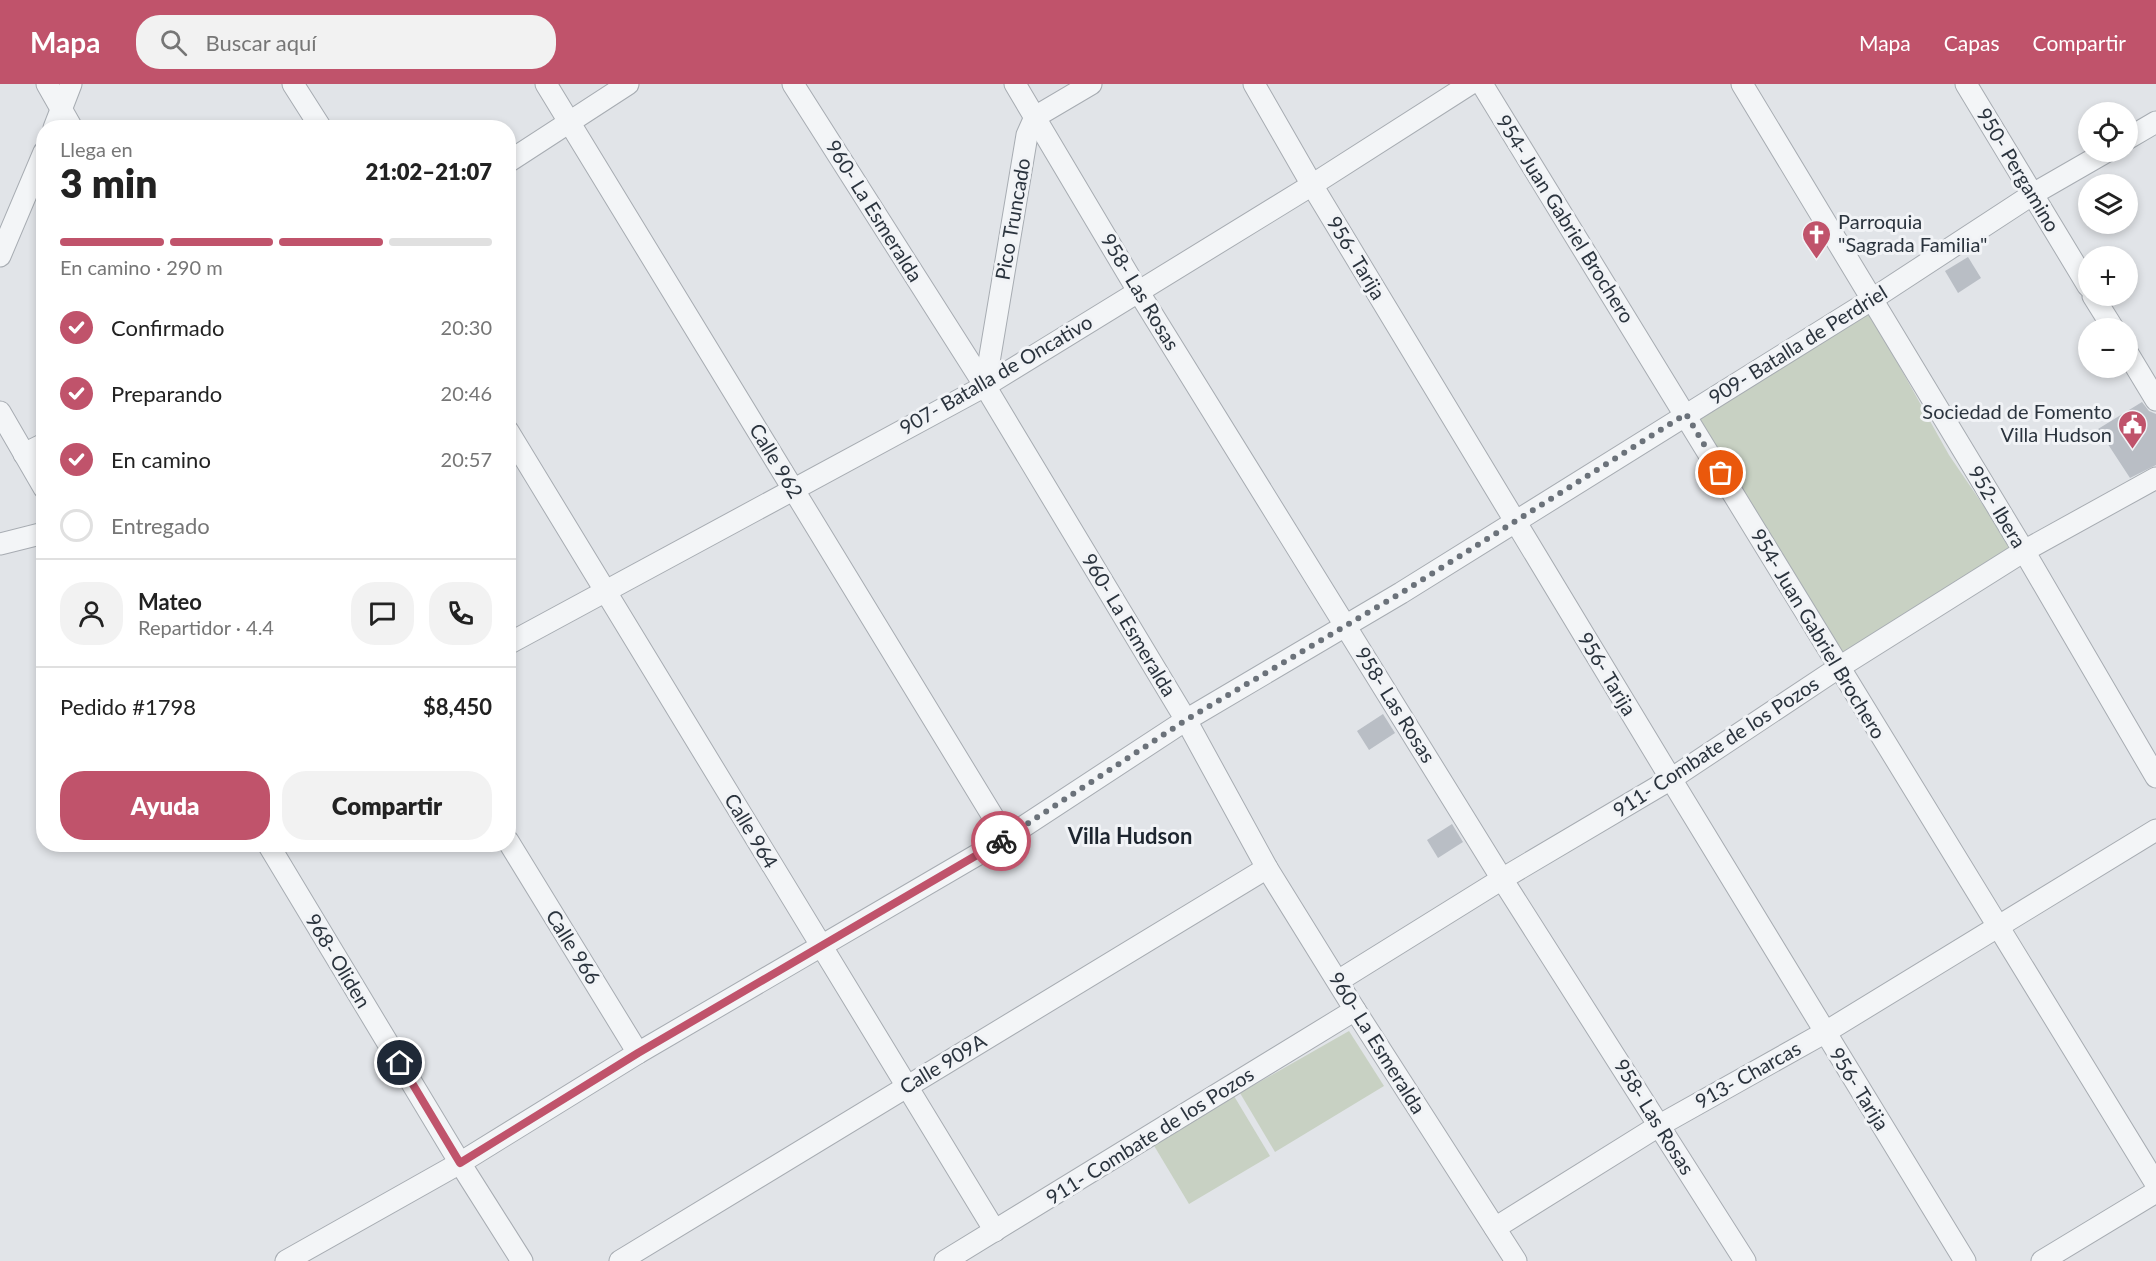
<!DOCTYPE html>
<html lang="es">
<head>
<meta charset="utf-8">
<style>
	:root { --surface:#fff; --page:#f2f2f2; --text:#222; --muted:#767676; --line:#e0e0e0; --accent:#c0536b }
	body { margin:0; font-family:Lato,sans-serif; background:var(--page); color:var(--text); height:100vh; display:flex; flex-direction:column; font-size:22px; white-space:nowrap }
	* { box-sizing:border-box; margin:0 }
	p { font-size:20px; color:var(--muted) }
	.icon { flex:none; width:33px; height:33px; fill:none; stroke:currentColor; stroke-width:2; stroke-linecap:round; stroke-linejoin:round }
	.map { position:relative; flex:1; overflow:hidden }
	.details { position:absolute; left:36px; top:36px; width:480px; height:732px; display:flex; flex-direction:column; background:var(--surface); border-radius:24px; box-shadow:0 3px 9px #0003 }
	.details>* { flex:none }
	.buttons { position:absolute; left:2078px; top:18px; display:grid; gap:12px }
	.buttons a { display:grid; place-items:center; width:60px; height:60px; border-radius:50%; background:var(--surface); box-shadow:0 3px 9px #0003; font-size:30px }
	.pin { position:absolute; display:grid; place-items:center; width:51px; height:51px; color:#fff; margin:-26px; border:3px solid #fff; border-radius:50%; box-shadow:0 2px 6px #0007 }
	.courier { position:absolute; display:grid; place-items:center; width:60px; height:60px; margin:-30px; border:4px solid #c0536b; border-radius:50%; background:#fff; color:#222; box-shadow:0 2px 8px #0007 }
	.summary em { font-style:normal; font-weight:800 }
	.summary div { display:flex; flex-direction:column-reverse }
	.summary { display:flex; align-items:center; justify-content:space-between; height:102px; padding:0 24px }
	h1 { font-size:39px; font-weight:800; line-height:45px }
	.bar { display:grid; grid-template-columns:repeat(4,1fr); gap:9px 6px; align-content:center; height:72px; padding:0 24px }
	.bar i { height:8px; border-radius:4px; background:var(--line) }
	.bar .current { background:var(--accent) }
	.bar p { grid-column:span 4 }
	.line { display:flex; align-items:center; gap:15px; padding:0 24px; border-top:2px solid var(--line) }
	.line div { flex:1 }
	.round { display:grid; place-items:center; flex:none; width:63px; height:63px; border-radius:24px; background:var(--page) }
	ol { padding:0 24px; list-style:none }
	li { display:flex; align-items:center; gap:18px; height:66px }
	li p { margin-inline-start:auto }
	li .icon { padding:6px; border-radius:50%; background:var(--accent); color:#fff; stroke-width:4 }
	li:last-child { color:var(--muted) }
	li i { width:33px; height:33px; border:3px solid var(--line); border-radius:50% }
	.primary-button { display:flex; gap:12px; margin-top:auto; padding:12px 24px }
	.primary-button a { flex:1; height:69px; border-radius:24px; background:var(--accent); color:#fff; font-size:24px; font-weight:800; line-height:69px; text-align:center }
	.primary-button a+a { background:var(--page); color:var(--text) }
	header { display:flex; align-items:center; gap:36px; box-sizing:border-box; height:84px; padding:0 30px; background:var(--accent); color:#fff }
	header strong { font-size:28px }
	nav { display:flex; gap:33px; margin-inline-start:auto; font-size:21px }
	.search { width:420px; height:54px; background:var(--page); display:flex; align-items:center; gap:15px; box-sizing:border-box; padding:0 21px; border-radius:24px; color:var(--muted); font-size:22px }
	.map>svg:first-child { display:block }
	.green { fill:#c8d1c3 }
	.building { fill:#b9bec5 }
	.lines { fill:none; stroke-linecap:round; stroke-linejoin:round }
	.minor-casing { stroke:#a7acb2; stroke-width:23 }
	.minor { stroke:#f3f5f7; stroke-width:21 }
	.done { stroke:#6b727a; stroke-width:6; stroke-dasharray:0 10.8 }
	.route { stroke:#c0536b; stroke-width:8 }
	.labels { text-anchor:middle; stroke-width:6; stroke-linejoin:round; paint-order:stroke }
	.street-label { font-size:20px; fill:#2b343e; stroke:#f1f3f6 }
	.poi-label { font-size:20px; fill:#2b343e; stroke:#f1f3f6; text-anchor:start }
	.quarter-label { font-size:22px; font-weight:bold; fill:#1d252f; stroke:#f1f3f6 }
</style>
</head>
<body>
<header>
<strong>Mapa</strong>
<div class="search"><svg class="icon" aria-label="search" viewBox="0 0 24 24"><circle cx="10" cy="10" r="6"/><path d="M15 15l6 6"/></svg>Buscar aquí</div>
<nav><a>Mapa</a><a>Capas</a><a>Compartir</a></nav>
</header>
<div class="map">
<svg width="2156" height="1177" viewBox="0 0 2156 1177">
	<rect width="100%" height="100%" fill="#e1e4e8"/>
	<g class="green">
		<path d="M1868,226L1949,371L2013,465L1840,574L1694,333Z"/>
		<path d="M1349,947L1384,1002L1275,1068L1240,1009Z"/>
		<path d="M1234,1012L1270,1072L1189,1120L1153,1060Z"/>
	</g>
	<g class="building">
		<path d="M1968,173L1981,194L1958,209L1945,187Z"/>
		<path d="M2142,318L2149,327L2156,330V381L2130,394L2098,345Z"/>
		<path d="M1383,630L1395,649L1369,666L1357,647Z"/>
		<path d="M1452,740L1463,758L1438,774L1427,756Z"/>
	</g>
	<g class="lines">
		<defs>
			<g id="minor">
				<path d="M47,0L72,44"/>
				<path d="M293,0L321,44"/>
				<path d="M546,0L1006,754"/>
				<path d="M793,0L985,302L1186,636L1267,784L1355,926L1516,1177"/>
				<path d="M1015,0L1138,207L1502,795L1745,1177"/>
				<path d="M1254,0L1312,101L1671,695L1965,1177"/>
				<path d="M1482,0C1708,366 1929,735 2156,1100"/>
				<path d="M1742,0L2024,467L2156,693"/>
				<path d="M1966,0L2088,202"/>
				<path d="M54,44L71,0"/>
				<path d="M2127,55L2156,38"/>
				<path d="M508,78L628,0"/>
				<path d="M0,172L44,68"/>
				<path d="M2093,212L2113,244"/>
				<path d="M2127,268L2156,316"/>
				<path d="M985,302L1027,51L1035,33L1091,0"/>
				<path d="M0,328L44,404"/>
				<path d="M508,347L995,1147"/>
				<path d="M24,370L44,360"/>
				<path d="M0,460L44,449"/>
				<path d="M508,560L985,302L1312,101L1470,0"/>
				<path d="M508,757L638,969"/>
				<path d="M268,760L460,1079L522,1177"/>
				<path d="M1338,897L1502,795L1671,695L1838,584L2024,467L2156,394"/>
				<path d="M1495,1144L1660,1041L1824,949L2156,746"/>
				<path d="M286,1177L460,1079L638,969L1006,754L1186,636L1401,509L1871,216L2033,110L2106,68"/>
				<path d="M620,1177L1267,784"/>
				<path d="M945,1177L1355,926"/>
				<path d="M2042,1177L2156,1108"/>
			</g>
		</defs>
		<use href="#minor" class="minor-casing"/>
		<use href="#minor" class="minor"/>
	</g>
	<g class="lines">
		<path class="done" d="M1001,757L1186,636L1401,509L1686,330L1721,389"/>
		<path class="route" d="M400,979L460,1079L638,969L1001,757"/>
	</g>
	<defs>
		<symbol id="church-pin" viewBox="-11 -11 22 30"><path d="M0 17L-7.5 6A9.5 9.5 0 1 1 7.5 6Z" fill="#c0536b" stroke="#f1f3f6"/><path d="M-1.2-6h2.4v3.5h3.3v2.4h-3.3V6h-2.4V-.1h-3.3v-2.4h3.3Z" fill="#fff"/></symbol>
		<symbol id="civic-pin" viewBox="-11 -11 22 30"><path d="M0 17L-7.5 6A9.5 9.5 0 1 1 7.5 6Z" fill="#c0536b" stroke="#f1f3f6"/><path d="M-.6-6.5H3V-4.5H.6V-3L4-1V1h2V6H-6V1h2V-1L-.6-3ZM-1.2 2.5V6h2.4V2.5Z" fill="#fff"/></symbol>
	</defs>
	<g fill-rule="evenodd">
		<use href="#church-pin" x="1800" y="134" width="33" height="45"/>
		<use href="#civic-pin" x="2116" y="324" width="33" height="45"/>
	</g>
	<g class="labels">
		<g class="street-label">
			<text transform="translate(2018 86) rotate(59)" y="7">950- Pergamino</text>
			<text transform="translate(874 127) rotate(58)" y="7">960- La Esmeralda</text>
			<text transform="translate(1013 135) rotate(-80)" y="7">Pico Truncado</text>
			<text transform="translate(1565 135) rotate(58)" y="7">954- Juan Gabriel Brochero</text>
			<text transform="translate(1356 174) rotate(59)" y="7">956- Tarija</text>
			<text transform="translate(1140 208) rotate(59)" y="7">958- Las Rosas</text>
			<text transform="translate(1798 261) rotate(-32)" y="7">909- Batalla de Perdriel</text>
			<text transform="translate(996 291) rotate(-30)" y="7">907- Batalla de Oncativo</text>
			<text transform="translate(776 377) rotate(59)" y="7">Calle 962</text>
			<text transform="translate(1997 423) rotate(59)" y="7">952- Ibera</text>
			<text transform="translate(1129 541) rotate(59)" y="7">960- La Esmeralda</text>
			<text transform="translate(1818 550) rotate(59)" y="7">954- Juan Gabriel Brochero</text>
			<text transform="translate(1607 590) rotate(59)" y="7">956- Tarija</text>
			<text transform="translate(1395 621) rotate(58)" y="7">958- Las Rosas</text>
			<text transform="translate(1716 663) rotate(-33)" y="7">911- Combate de los Pozos</text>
			<text transform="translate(751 747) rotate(59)" y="7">Calle 964</text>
			<text transform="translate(573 863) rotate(58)" y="7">Calle 966</text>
			<text transform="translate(338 877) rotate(59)" y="7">968- Oliden</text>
			<text transform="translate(1377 959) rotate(58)" y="7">960- La Esmeralda</text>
			<text transform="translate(943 980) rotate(-31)" y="7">Calle 909A</text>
			<text transform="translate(1748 991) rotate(-29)" y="7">913- Charcas</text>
			<text transform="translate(1859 1005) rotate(58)" y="7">956- Tarija</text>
			<text transform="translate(1654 1033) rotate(58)" y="7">958- Las Rosas</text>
			<text transform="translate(1150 1052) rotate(-32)" y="7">911- Combate de los Pozos</text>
		</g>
		<g class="poi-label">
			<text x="1838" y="145">Parroquia<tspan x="1838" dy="23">"Sagrada Familia"</tspan></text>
			<text x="2112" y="335" text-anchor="end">Sociedad de Fomento<tspan x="2112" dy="23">Villa Hudson</tspan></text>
		</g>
		<g class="quarter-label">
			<text x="1130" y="760">Villa Hudson</text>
		</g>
	</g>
</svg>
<div class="buttons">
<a><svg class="icon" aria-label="locate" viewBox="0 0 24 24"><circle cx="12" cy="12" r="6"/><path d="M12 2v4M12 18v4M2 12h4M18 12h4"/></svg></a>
<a><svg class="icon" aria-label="layers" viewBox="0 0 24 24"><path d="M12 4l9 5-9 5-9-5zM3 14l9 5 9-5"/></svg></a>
<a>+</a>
<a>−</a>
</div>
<div class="pin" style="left:1721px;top:389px;background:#ea580c"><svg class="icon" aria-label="bag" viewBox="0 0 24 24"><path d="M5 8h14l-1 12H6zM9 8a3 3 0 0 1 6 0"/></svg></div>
<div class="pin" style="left:400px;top:979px;background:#1f2937"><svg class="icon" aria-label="home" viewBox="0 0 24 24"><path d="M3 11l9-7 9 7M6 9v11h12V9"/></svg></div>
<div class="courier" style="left:1001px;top:757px"><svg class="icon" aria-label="bike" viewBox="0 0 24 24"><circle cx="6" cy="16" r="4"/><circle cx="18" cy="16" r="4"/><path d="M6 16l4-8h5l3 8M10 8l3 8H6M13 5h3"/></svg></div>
<section class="details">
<div class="summary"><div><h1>3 min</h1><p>Llega en</p></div><em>21:02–21:07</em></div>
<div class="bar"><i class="current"></i><i class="current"></i><i class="current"></i><i></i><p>En camino · 290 m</p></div>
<ol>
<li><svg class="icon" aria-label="check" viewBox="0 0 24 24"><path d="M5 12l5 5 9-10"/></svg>Confirmado<p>20:30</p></li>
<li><svg class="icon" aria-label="check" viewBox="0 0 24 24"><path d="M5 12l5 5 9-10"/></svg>Preparando<p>20:46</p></li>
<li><svg class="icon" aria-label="check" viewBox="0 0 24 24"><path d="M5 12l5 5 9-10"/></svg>En camino<p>20:57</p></li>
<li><i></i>Entregado</li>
</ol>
<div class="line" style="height:108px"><a class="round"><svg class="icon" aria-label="person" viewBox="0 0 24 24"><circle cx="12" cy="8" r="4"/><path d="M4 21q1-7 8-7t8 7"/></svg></a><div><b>Mateo</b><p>Repartidor · 4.4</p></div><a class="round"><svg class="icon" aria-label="chat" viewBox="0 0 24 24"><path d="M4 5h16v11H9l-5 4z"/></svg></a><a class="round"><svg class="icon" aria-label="phone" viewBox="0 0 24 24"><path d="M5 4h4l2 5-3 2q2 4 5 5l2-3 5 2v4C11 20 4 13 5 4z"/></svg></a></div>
<div class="line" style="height:78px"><div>Pedido #1798</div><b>$8,450</b></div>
<div class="primary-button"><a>Ayuda</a><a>Compartir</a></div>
</section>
</div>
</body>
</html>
